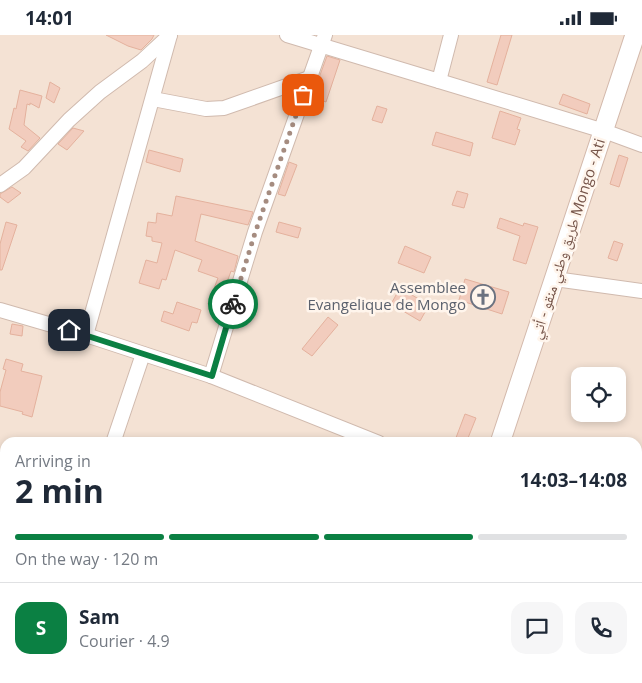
<!DOCTYPE html>
<html lang="en">
<head>
<meta charset="utf-8">
<style>
	:root { --surface:#fff; --page:#f6f6f7; --text:#1f2937; --muted:#747a83; --line:#e0e1e3; --accent:#0b8043 }
	body { margin:0; font-family:"Open Sans","Noto Naskh Arabic",sans-serif; background:var(--page); color:var(--text); height:100vh; display:flex; flex-direction:column; font-size:19px; white-space:nowrap }
	* { box-sizing:border-box; margin:0 }
	p { font-size:16px; color:var(--muted) }
	.icon { flex:none; width:28px; height:28px; fill:none; stroke:currentColor; stroke-width:2; stroke-linecap:round; stroke-linejoin:round }
	.map { position:relative; flex:1; overflow:hidden }
	.details { position:absolute; left:0px; top:402px; width:642px; height:246px; display:flex; flex-direction:column; background:var(--surface); border-radius:15px 15px 0 0; box-shadow:0 2px 8px #0003 }
	.details>* { flex:none }
	.tools { position:absolute; left:571px; top:332px; display:grid; gap:10px }
	.tools a { display:grid; place-items:center; width:55px; height:55px; border-radius:10px; background:var(--surface); box-shadow:0 2px 8px #0003; font-size:25px }
	.pin { position:absolute; display:grid; place-items:center; width:42px; height:42px; color:#fff; margin:-21px; border-radius:10px; box-shadow:0 2px 8px #0006 }
	.courier { position:absolute; display:grid; place-items:center; width:50px; height:50px; margin:-25px; border:4px solid #0b8043; border-radius:50%; background:#fff; color:#222; box-shadow:0 1px 6px #0007 }
	.head em { font-style:normal; font-weight:700 }
	.head div { display:flex; flex-direction:column-reverse }
	.head { display:flex; align-items:center; justify-content:space-between; height:85px; padding:0 15px }
	h1 { font-size:32px; font-weight:700; line-height:38px }
	.bar { display:grid; grid-template-columns:repeat(4,1fr); gap:8px 5px; align-content:center; height:60px; padding:0 15px }
	.bar i { height:6px; border-radius:4px; background:var(--line) }
	.bar .on { background:var(--accent) }
	.bar p { grid-column:span 4 }
	.line { display:flex; align-items:center; gap:12px; padding:0 15px; border-top:1px solid var(--line) }
	.line div { flex:1 }
	.round { display:grid; place-items:center; flex:none; width:52px; height:52px; border-radius:15px; background:var(--page) }
	.status { display:flex; justify-content:space-between; align-items:center; height:35px; padding:0 25px; background:var(--surface); direction:ltr }
	.status svg { height:14px; fill:currentColor }
	.map>svg:first-child { display:block }
	.residential { fill:#f4e2d4; fill-rule:evenodd }
	.building { fill:#f2ccbd; stroke:#e4b19d }
	.lines { fill:none; stroke-linecap:round; stroke-linejoin:round }
	.street-casing { stroke:#d0baae; stroke-width:16 }
	.secondary-casing { stroke:#d3b9ac; stroke-width:21 }
	.street { stroke:#fff; stroke-width:14 }
	.secondary { stroke:#fff; stroke-width:19 }
	.done { stroke:#a58c80; stroke-width:5; stroke-dasharray:0 9 }
	.route { stroke:#0b8043; stroke-width:6 }
	.labels { text-anchor:middle; stroke-width:5; stroke-linejoin:round; paint-order:stroke }
	.street-label { font-size:15px; fill:#76554a; stroke:#fff5ec }
	.worship-label { font-size:15px; fill:#5b616d; stroke:#fff5ec; text-anchor:end }
</style>
</head>
<body>
<div class="status"><b>14:01</b><svg viewBox="0 0 49 12"><path d="M0 12V9h3v3zM5 12V6h3v6zM10 12V3h3v9zM15 12V0h3v12zM26 1h20v11H26zM47 4h2v5h-2z"/></svg></div>
<div class="map">
<svg width="642" height="648" viewBox="0 0 642 648">
	<rect width="100%" height="100%" fill="#fcf1e5"/>
	<path class="residential" d="M0,0H642V468L638,472V408H5V644H483L481,648H0ZM580,341H618V379H580Z"/>
	<g class="building">
		<path d="M106,0H154L152,4L141,15L128,11Z"/>
		<path d="M501,0H512L497,50L487,47Z"/>
		<path d="M327,21L340,25L326,67L312,62Z"/>
		<path d="M50,47L60,53L54,68L46,63Z"/>
		<path d="M20,55L42,61L39,73L30,68V70L27,69L24,90L40,103L28,116L21,112L26,106L9,94L14,73L16,74Z"/>
		<path d="M563,59L590,69L587,79L559,69Z"/>
		<path d="M377,71L387,74L382,88L372,85Z"/>
		<path d="M500,76L521,83L517,94L520,95L515,110L492,103Z"/>
		<path d="M73,93L84,96L67,115L58,109Z"/>
		<path d="M436,97L473,108L470,121L432,110Z"/>
		<path d="M149,115L183,124L180,137L146,127Z"/>
		<path d="M619,120L628,123L619,152L610,149Z"/>
		<path d="M289,127L297,130L285,161L278,159Z"/>
		<path d="M12,152L21,158L8,168L0,162V159Z"/>
		<path d="M457,156L468,159L464,173L452,170Z"/>
		<path d="M176,161L253,177L248,190L201,179L195,206L238,221L234,237L231,236L218,273L208,269L218,243L198,236L202,225L175,215L166,245L162,244L159,254L139,248L146,225L157,228L162,208L152,206V202L146,201L148,187L156,188L157,178L172,181Z"/>
		<path d="M500,183L523,191L524,188L538,192L526,229L513,225L520,201L497,193Z"/>
		<path d="M6,187L17,190L2,235H0V209Z"/>
		<path d="M279,187L301,193L298,203L276,197Z"/>
		<path d="M614,206L623,209L617,226L608,223Z"/>
		<path d="M405,211L431,222L424,238L398,228Z"/>
		<path d="M465,244L509,257L502,279L459,265Z"/>
		<path d="M400,253L429,270L420,286L391,269Z"/>
		<path d="M177,267L201,275L197,288L192,287L189,296L161,286L164,276L173,279Z"/>
		<path d="M328,282L338,290L312,321L302,314Z"/>
		<path d="M12,289L23,291L22,301L10,299Z"/>
		<path d="M6,324L23,329L21,336L42,341L32,382L22,379L23,377L0,371V357L6,335L3,334Z"/>
		<path d="M465,379L476,383L466,408H454Z"/>
	</g>
	<g class="lines">
		<defs>
			<g id="street">
				<path d="M287,0L439,46L451,0"/>
				<path d="M439,46L604,96L642,110"/>
				<path d="M153,64L206,74L224,73L309,43"/>
				<path d="M0,150L24,133L69,85L100,57L142,26L170,0"/>
				<path d="M555,244L642,256"/>
				<path d="M0,275L86,300L211,341L379,408"/>
				<path d="M86,300L170,0"/>
				<path d="M211,341L255,197L325,0"/>
				<path d="M113,408L143,319"/>
				<path d="M0,424L5,426"/>
				<path d="M11,648L13,644"/>
				<path d="M158,648L160,644"/>
			</g>
			<g id="secondary">
				<path d="M500,408L635,0"/>
				<path d="M420,648L421,644"/>
			</g>
		</defs>
		<use href="#street" class="street-casing"/>
		<use href="#secondary" class="secondary-casing"/>
		<use href="#street" class="street"/>
		<use href="#secondary" class="secondary"/>
	</g>
	<g class="lines">
		<path class="done" d="M233,269L255,198L303,60"/>
		<path class="route" d="M69,295L212,341L233,269"/>
	</g>
	<defs>
		<symbol id="church-ring" viewBox="-11 -11 22 22"><circle r="9.5" fill="#fff5ec" stroke="#6b7280" stroke-width="1.5"/><path d="M-1.2-6h2.4v3.5h3.3v2.4h-3.3V6h-2.4V-.1h-3.3v-2.4h3.3Z" fill="#6b7280"/></symbol>
	</defs>
	<g fill-rule="evenodd">
		<use href="#church-ring" x="469" y="248" width="28" height="28"/>
	</g>
	<g class="labels">
		<g class="street-label">
			<text transform="translate(568 204) rotate(-72)" y="5">طريق وطني منقو - أتي Mongo - Ati</text>
		</g>
		<g class="worship-label">
			<text x="466" y="258">Assemblee<tspan x="466" dy="17">Evangelique de Mongo</tspan></text>
		</g>
	</g>
</svg>
<div class="tools">
<a><svg class="icon" aria-label="locate" viewBox="0 0 24 24"><circle cx="12" cy="12" r="6"/><path d="M12 2v4M12 18v4M2 12h4M18 12h4"/></svg></a>
</div>
<div class="pin" style="left:303px;top:60px;background:#ea580c"><svg class="icon" aria-label="bag" viewBox="0 0 24 24"><path d="M5 8h14l-1 12H6zM9 8a3 3 0 0 1 6 0"/></svg></div>
<div class="pin" style="left:69px;top:295px;background:#1f2937"><svg class="icon" aria-label="home" viewBox="0 0 24 24"><path d="M3 11l9-7 9 7M6 9v11h12V9"/></svg></div>
<div class="courier" style="left:233px;top:269px"><svg class="icon" aria-label="bike" viewBox="0 0 24 24"><circle cx="6" cy="16" r="4"/><circle cx="18" cy="16" r="4"/><path d="M6 16l4-8h5l3 8M10 8l3 8H6M13 5h3"/></svg></div>
<section class="details">
<div class="head"><div><h1>2 min</h1><p>Arriving in</p></div><em>14:03–14:08</em></div>
<div class="bar"><i class="on"></i><i class="on"></i><i class="on"></i><i></i><p>On the way · 120 m</p></div>
<div class="line" style="height:90px"><b class="round" style="background:var(--accent);color:#fff">S</b><div><b>Sam</b><p>Courier · 4.9</p></div><a class="round"><svg class="icon" aria-label="chat" viewBox="0 0 24 24"><path d="M4 5h16v11H9l-5 4z"/></svg></a><a class="round"><svg class="icon" aria-label="phone" viewBox="0 0 24 24"><path d="M5 4h4l2 5-3 2q2 4 5 5l2-3 5 2v4C11 20 4 13 5 4z"/></svg></a></div>
</section>
</div>
</body>
</html>
